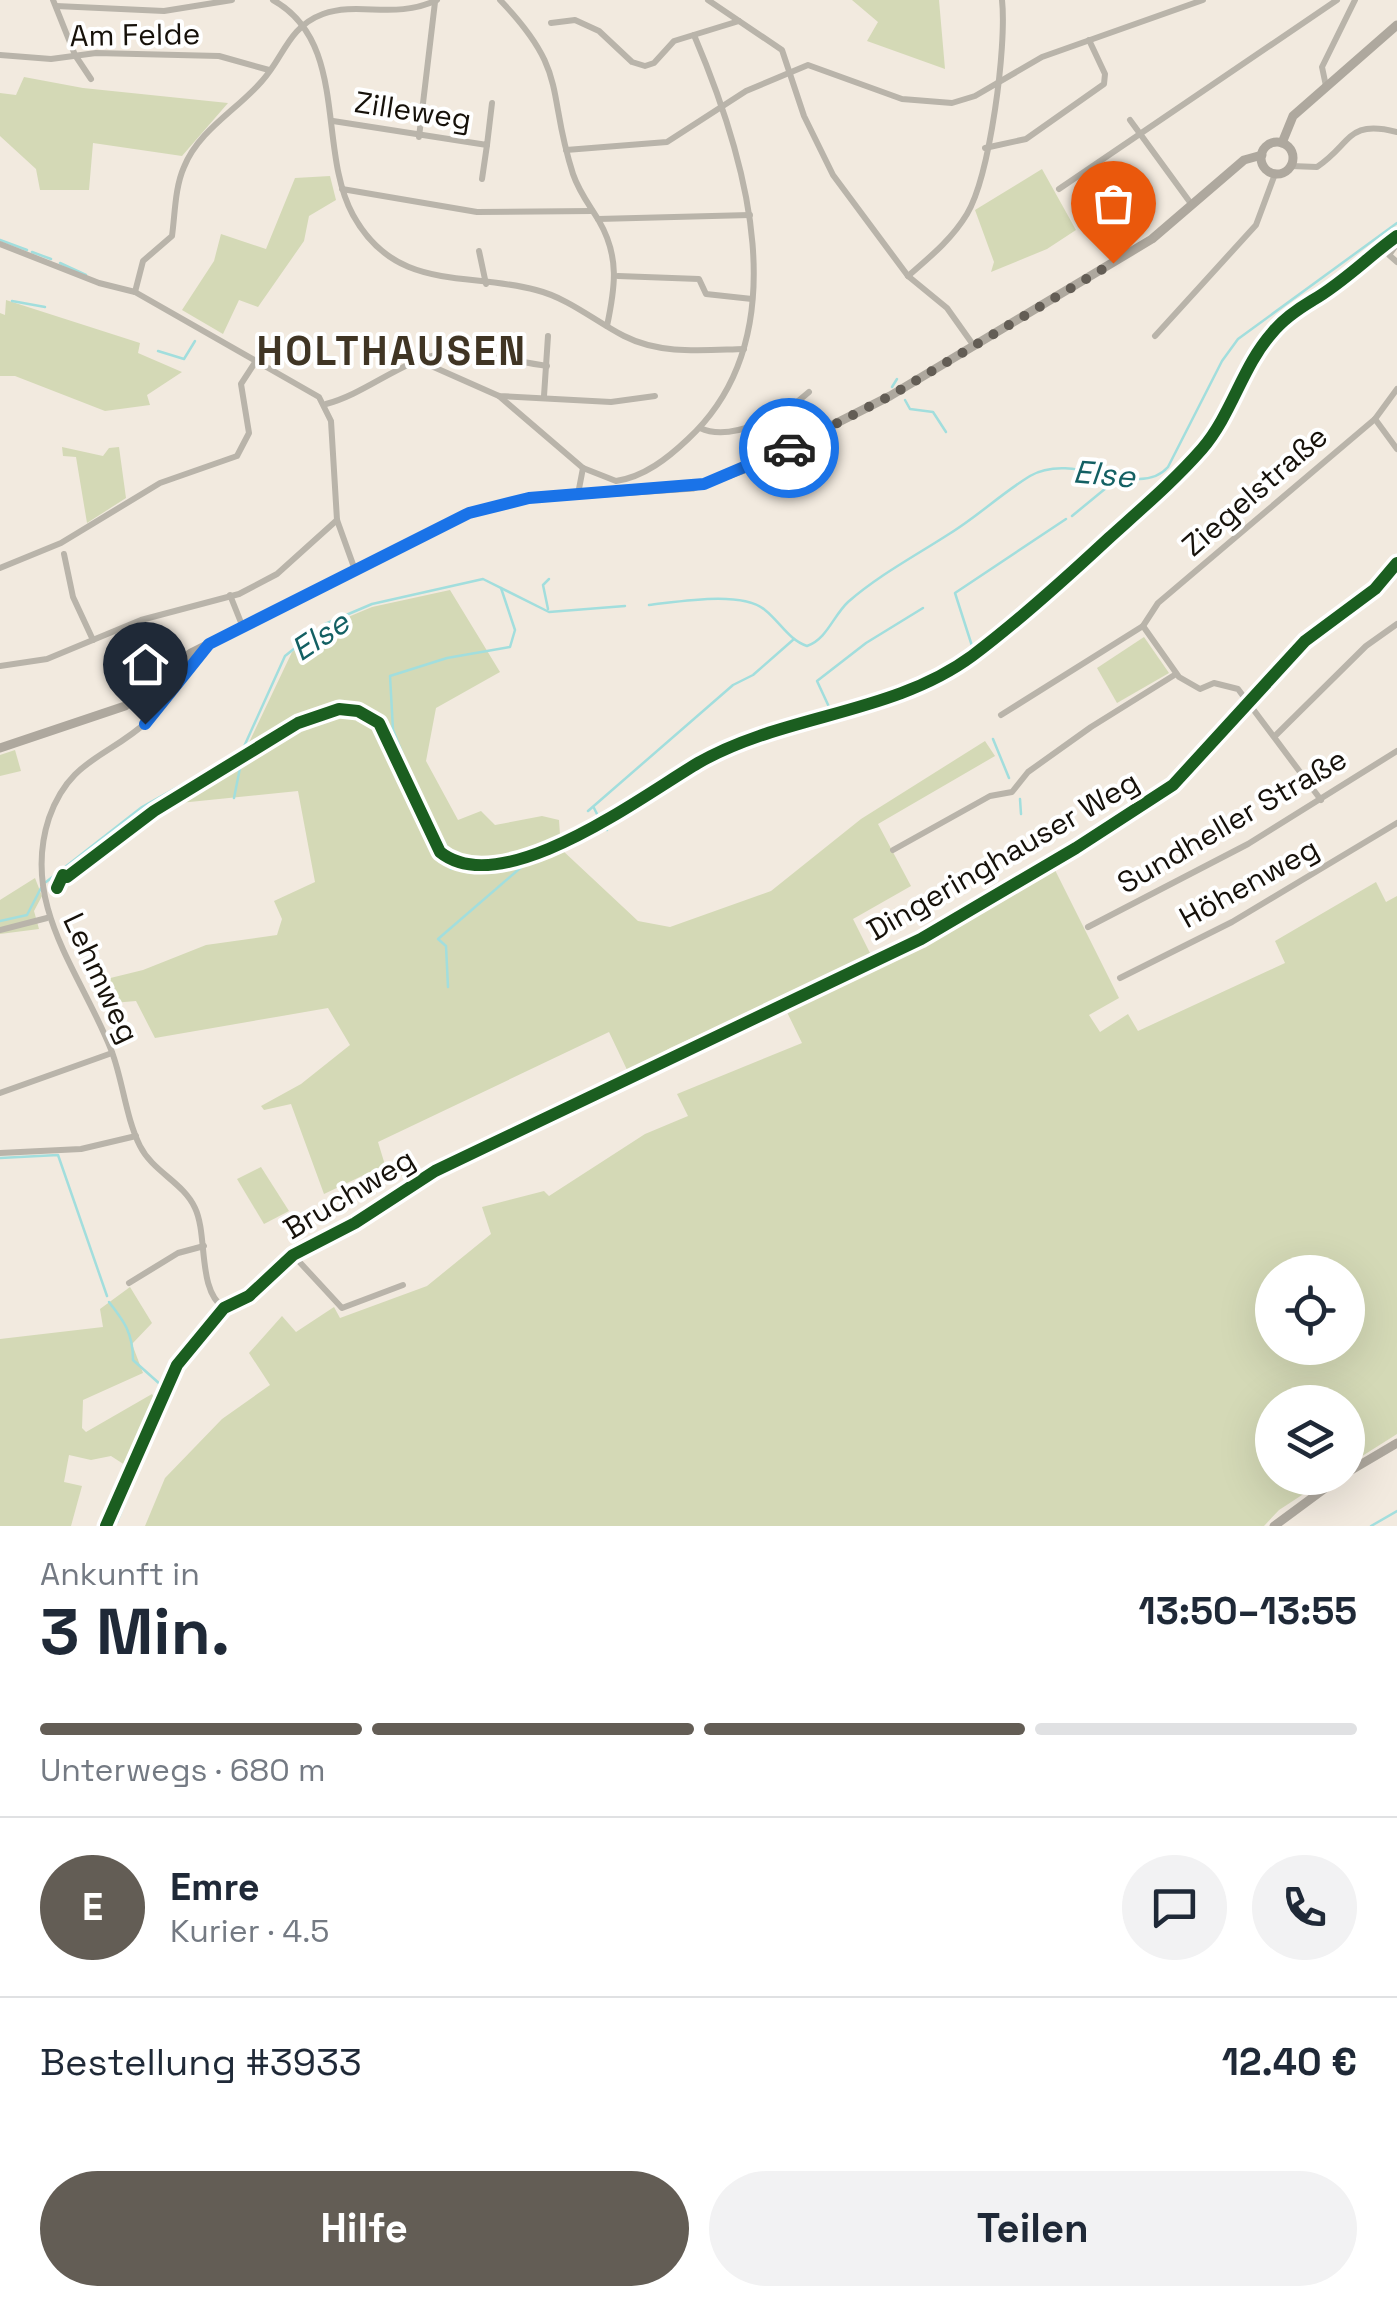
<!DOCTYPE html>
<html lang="de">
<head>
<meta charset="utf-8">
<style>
	:root { --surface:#fff; --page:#f2f2f3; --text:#1f2937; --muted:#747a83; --line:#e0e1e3; --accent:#635d55 }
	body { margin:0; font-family:"Space Grotesk",sans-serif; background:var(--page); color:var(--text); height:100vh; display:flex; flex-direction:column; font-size:38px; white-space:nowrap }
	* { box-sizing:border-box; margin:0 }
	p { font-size:32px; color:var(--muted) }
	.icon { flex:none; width:55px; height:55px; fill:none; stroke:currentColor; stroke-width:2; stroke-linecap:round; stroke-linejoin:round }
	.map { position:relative; height:1526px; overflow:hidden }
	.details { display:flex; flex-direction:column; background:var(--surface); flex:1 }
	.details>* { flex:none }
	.controls { position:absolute; left:1255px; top:1255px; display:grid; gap:20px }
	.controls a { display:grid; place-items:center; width:110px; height:110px; border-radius:50%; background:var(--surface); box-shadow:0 10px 40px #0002; font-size:50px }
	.pin { position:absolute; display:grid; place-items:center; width:85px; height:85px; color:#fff; margin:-102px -42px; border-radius:50% 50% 50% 0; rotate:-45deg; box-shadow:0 0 10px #0007 }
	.pin .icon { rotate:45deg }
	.courier { position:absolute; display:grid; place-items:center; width:100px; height:100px; margin:-50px; border:8px solid #1a73e8; border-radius:50%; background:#fff; color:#222; box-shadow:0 2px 12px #0007 }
	.headline em { font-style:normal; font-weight:800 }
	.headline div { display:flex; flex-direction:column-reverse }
	.headline { display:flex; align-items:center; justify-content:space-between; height:170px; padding:0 40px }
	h1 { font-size:65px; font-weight:800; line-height:75px }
	.bar { display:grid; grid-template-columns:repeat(4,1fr); gap:15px 10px; align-content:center; height:120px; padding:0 40px }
	.bar i { height:12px; border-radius:8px; background:var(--line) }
	.bar .active { background:var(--accent) }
	.bar p { grid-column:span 4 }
	.line { display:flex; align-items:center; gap:25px; padding:0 40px; border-top:2px solid var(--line) }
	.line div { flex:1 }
	.round { display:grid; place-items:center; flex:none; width:105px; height:105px; border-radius:52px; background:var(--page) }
	.primary-button { display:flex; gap:20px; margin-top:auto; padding:20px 40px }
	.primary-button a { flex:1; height:115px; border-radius:60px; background:var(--accent); color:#fff; font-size:40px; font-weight:800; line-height:115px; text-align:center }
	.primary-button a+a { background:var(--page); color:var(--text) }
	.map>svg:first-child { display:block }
	.green { fill:#d4d9b6; fill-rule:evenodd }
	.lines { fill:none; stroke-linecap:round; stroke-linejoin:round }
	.stream { stroke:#a2dedd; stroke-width:2.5 }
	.minor { stroke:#b9b4aa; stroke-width:6 }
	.secondary { stroke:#aea89e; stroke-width:9 }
	.cycleway-casing { stroke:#fff; stroke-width:19 }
	.cycleway { stroke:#1b5e20; stroke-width:12 }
	.done { stroke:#635d55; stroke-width:10; stroke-dasharray:0 18 }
	.route { stroke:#1a73e8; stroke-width:12 }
	.labels { text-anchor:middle; stroke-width:8; stroke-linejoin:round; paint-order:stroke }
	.street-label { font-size:30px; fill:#16110a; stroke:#fff }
	.water-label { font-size:32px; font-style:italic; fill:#136063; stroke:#fff }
	.district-label { font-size:40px; font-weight:bold; letter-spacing:2.5px; fill:#403524; stroke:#fff }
</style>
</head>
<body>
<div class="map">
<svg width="1397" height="1526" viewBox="0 0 1397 1526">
	<rect width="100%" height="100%" fill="#f2eadf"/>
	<g class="green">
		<path d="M852,0H939L945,69L867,41L878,22Z"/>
		<path d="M24,77L83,88L228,103L182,156L93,143L89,190H40L36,169L0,136V93L16,95Z"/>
		<path d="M1042,169L1076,230L1047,249L991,272L994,262L975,210Z"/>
		<path d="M330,176L336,200L309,216L304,241L258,307L239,300L223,334L182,310L214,261L221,234L266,249L295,178Z"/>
		<path d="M6,300L140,343L138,353L182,372L147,395L150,405L105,411L15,376H0V313L5,315Z"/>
		<path d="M62,447L103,456L109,448L119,447L126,498L87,523L76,457L63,456Z"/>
		<path d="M450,590L500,672L436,708L426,761L458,820L481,811L495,825L542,816L559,820L561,849L638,921L670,927L771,891L861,819L985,741L995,756L878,824L911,886L853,919L872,957L670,1048L629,1074L609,1032L378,1142L385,1165L324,1194L291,1104L264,1110L261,1106L301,1084L350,1045L328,1008L155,1038L136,1001L101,1004L90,983L143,970L206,945L277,935L282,919L274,901L315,882L298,791L150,806L245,751L292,652L329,625L372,607Z"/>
		<path d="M1144,637L1169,673L1117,703L1097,668Z"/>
		<path d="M15,750L21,771L0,776V755Z"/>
		<path d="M1054,868L1119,998L1089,1015L1100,1032L1128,1014L1138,1031L1285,963L1275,941L1376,882L1386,902L1397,896V1434L1348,1465V1402H1272V1478H1328L1279,1510L1264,1526H145L165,1478L222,1419L270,1385L249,1353L282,1316L296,1332L334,1307L340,1318L427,1286L491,1234L482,1207L544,1191L549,1196L645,1134L688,1116L677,1094L802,1043L785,1008L932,941ZM1272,1272H1348V1348H1272Z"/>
		<path d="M35,878L42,896L34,911L39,929L0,934V900Z"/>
		<path d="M261,1167L289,1211L264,1224L237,1179Z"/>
		<path d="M130,1287L152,1323L132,1344L143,1373L83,1400L82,1428L86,1432L152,1394L156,1401L128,1467L111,1456L91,1460L69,1455L64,1482L82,1486L71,1526H0V1339L103,1327L100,1309Z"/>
	</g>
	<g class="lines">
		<g class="stream">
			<path d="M0,240L27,250"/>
			<path d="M32,252L51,259"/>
			<path d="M60,263L86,275"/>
			<path d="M12,301L45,307"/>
			<path d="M158,351L184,359L195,341"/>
			<path d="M892,387L897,379"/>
			<path d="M905,400L910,409L933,412L946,432"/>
			<path d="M1072,516L1117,479"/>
			<path d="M649,605C677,602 742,590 765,610C780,622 789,640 807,646C827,639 833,616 848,602C879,575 915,556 949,534C977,517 1002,493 1030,476C1075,450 1138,501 1168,467L1222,361L1238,339L1397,223"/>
			<path d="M548,609L543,585L549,579"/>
			<path d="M973,649L955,593L1066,519"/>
			<path d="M830,709L817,681L866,643L923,608"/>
			<path d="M993,739L1009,778"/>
			<path d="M234,798L241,763"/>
			<path d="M1020,799L1021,814"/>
			<path d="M594,808L600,820"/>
			<path d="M588,811L733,685L753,675L794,639"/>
			<path d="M605,828L607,830"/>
			<path d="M451,854L424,808L393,730L390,676L447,658L510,647L515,630L501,588"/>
			<path d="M451,865V869"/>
			<path d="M46,882L142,807L242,751L285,656L325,624L372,604L483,579L549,612L625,606"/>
			<path d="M0,921L27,915L41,888"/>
			<path d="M448,987L446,946L438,939L533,857"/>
			<path d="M0,1158L58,1155L107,1296"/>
			<path d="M109,1302C124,1321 133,1333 133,1360L161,1385"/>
			<path d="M117,1522L165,1405"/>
			<path d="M1371,1526L1397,1511"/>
		</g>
		<g class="minor">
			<path d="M53,0L75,55L91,79"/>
			<path d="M273,0C349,42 317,150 353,215C396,293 466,271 536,290C568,298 595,321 624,336C661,355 704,350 744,349"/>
			<path d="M500,0C570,73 546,91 573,174C579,192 590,206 599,221C620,257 615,288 607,326"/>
			<path d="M708,0L782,50L804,116L833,175L908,276L947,308L974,346"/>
			<path d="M56,6L164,11L232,0"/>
			<path d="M551,23L575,20L599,31L632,62L645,66L654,63L674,41L739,21"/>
			<path d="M0,55L51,59L96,53L219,56L269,70"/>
			<path d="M1326,86L1322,67L1355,0"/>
			<path d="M1130,120L1192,205"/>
			<path d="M333,121L487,145L492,103"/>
			<path d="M419,137L435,2"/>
			<path d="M985,148L1026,139L1104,84L1105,74L1089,40"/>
			<path d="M566,150L667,142L746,91L808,65L902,99L952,103L975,96L1042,57L1203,0"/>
			<path d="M1291,166L1317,167C1352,144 1346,119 1397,132"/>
			<path d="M482,179L487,145"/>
			<path d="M342,189L477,212L592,211"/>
			<path d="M1059,189L1337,0"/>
			<path d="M598,219L750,215"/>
			<path d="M0,244L99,283L135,292L319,397L331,421L337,520L355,570"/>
			<path d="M1397,244L1389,255L1397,262"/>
			<path d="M479,251L486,284"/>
			<path d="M618,276L699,279L706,294L752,299"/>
			<path d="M908,276C930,257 952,239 967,214C990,175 1007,46 1002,0"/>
			<path d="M135,292L143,261L172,236C175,214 175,187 184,167C199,130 237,110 262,81C284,57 288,27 323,14C360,1 394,20 437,0"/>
			<path d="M1155,336L1256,225L1275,174"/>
			<path d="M420,361L499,396L611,402L655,396"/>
			<path d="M499,396L583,468L616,481C644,477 668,458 688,439C800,335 746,157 694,35"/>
			<path d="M544,396L548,336"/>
			<path d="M326,404C368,393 403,358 447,353C477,350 516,362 547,366"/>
			<path d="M1375,419L1397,449"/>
			<path d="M700,428C732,443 785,414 809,392"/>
			<path d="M578,494L583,468"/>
			<path d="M64,554L73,597L93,640"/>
			<path d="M0,568L61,543L160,483L237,456L249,433L241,384L256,361"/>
			<path d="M230,595L242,625"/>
			<path d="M1143,626L1158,603L1375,419L1397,389"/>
			<path d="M1143,626L1179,677L1200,689L1214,683L1238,689L1321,800"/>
			<path d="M205,649C187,673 171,699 149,720C108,758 70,758 49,818C20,906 82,974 112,1052C123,1082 126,1118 140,1146C153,1172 183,1182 195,1208C208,1235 197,1290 224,1308"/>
			<path d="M0,666L47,659L141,620L239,594L277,574L337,520"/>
			<path d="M1001,715L1143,626"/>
			<path d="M1275,736L1366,646L1397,624"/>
			<path d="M893,850L990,796L1012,792L1028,772L1091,727L1176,674"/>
			<path d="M1088,927L1248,844L1397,751"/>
			<path d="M0,930L47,918"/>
			<path d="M1120,978L1232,922L1397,823"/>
			<path d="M0,1093L112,1053"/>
			<path d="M0,1153L81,1149L136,1136"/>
			<path d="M293,1255L342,1308L403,1285"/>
			<path d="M129,1283L178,1253L204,1246"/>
			<path d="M106,1526L177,1365L224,1308L249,1296L293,1255L355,1223L435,1171L921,939L1076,848L1173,785L1305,641L1375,589L1397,563"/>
		</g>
		<g class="secondary">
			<circle cx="1277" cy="158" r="16"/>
			<path d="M1282,143L1293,116L1397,25"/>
			<path d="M0,748L125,706L191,653L469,513L529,498L693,487L750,467L890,396L1152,239L1244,160L1262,155"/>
			<path d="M1348,1472L1397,1443"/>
			<path d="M1274,1526L1339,1478"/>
		</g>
		<defs>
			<g id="cycleway">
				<path d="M57,888L63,875L67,877L154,811L298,723L339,709L358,711L379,723L440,852C502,902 642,796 698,763C783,714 892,715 972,656C1020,620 1065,579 1109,538C1141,509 1174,481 1202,449C1232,414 1242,367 1272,333C1283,319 1298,309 1313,300C1343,283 1369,256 1397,236"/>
				<path d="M106,1526L177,1365L224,1308L249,1296L293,1255L355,1223L435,1171L921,939L1076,848L1173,785L1305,641L1375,589L1397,563"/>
			</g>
		</defs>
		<use href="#cycleway" class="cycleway-casing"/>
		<use href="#cycleway" class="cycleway"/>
	</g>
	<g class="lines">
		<path class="done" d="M789,448L890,396L1113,263"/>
		<path class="route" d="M145,724L209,644L469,513L529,498L704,484L789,448"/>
	</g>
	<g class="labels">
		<g class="street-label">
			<text transform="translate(135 35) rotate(-1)" y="10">Am Felde</text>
			<text transform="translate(413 111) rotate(9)" y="10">Zilleweg</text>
			<text transform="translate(1255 491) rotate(-41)" y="10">Ziegelstraße</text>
			<text transform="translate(1232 821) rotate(-30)" y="10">Sundheller Straße</text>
			<text transform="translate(1003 856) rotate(-30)" y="10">Dingeringhauser Weg</text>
			<text transform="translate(1249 883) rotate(-29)" y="10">Höhenweg</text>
			<text transform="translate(101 978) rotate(65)" y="10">Lehmweg</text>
			<text transform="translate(349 1194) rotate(-31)" y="10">Bruchweg</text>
		</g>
		<g class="water-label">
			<text transform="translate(1104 474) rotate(5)" y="11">Else</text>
			<text transform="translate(320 636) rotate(-34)" y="11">Else</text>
		</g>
		<g class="district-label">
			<text x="392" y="365">HOLTHAUSEN</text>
		</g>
	</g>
</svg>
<div class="controls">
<a><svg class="icon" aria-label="locate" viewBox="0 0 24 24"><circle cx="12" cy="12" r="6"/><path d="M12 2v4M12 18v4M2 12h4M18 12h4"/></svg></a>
<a><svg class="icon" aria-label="layers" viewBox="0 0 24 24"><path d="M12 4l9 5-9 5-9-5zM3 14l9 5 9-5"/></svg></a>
</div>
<div class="pin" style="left:1113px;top:263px;background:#ea580c"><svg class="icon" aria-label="bag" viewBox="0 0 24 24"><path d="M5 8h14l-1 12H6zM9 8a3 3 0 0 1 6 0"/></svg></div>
<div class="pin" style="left:145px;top:724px;background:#1f2937"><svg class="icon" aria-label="home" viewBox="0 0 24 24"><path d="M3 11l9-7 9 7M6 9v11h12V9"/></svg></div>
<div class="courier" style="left:789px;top:448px"><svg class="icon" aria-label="car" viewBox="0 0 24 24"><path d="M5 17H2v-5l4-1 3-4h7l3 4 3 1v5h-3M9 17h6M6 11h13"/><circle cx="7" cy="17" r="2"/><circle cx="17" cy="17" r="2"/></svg></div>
</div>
<section class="details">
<div class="headline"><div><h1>3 Min.</h1><p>Ankunft in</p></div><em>13:50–13:55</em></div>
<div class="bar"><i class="active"></i><i class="active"></i><i class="active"></i><i></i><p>Unterwegs · 680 m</p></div>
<div class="line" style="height:180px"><b class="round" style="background:var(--accent);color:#fff">E</b><div><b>Emre</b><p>Kurier · 4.5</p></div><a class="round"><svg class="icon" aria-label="chat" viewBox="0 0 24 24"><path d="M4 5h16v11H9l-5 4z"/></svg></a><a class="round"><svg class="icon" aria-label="phone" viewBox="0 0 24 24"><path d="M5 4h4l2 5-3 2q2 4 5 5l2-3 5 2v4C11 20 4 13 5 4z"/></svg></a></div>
<div class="line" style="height:130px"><div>Bestellung #3933</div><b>12.40 €</b></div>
<div class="primary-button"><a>Hilfe</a><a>Teilen</a></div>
</section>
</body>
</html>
